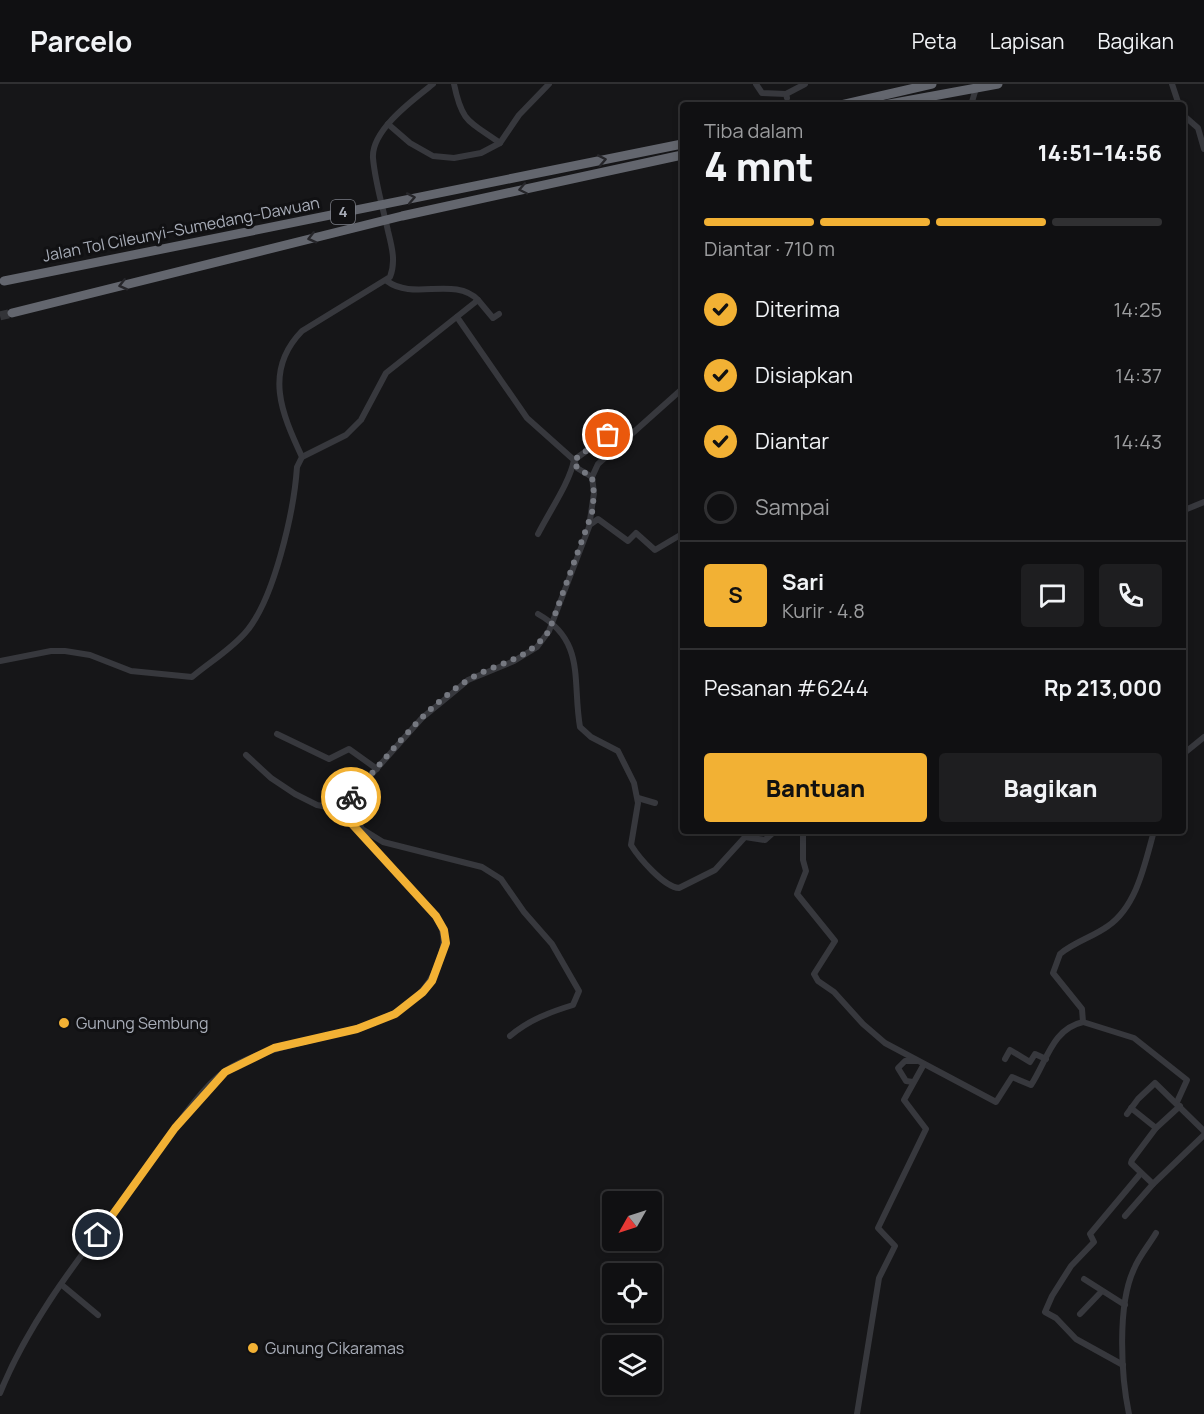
<!DOCTYPE html>
<html lang="id">
<head>
<meta charset="utf-8">
<style>
	:root { --surface:#101012; --page:#1e1e20; --text:#f1f3f6; --muted:#9c9d9f; --line:#303032; --accent:#f2b134 }
	body { margin:0; font-family:Manrope,sans-serif; background:var(--page); color:var(--text); height:100vh; display:flex; flex-direction:column; font-size:22px; white-space:nowrap }
	* { box-sizing:border-box; margin:0 }
	p { font-size:20px; color:var(--muted) }
	.icon { flex:none; width:33px; height:33px; fill:none; stroke:currentColor; stroke-width:2; stroke-linecap:round; stroke-linejoin:round }
	.map { position:relative; flex:1; overflow:hidden }
	.drawer { position:absolute; left:680px; top:18px; width:506px; height:732px; display:flex; flex-direction:column; background:var(--surface); border-radius:6px; box-shadow:0 3px 9px #0003,0 0 0 2px var(--line) }
	.drawer>* { flex:none }
	.needle { width:39px; rotate:231deg }
	.buttons { position:absolute; left:602px; top:1107px; display:grid; gap:12px }
	.buttons a { display:grid; place-items:center; width:60px; height:60px; border-radius:6px; background:var(--surface); box-shadow:0 3px 9px #0003,0 0 0 2px var(--line); font-size:30px }
	.pin { position:absolute; display:grid; place-items:center; width:51px; height:51px; color:#fff; margin:-26px; border:3px solid #fff; border-radius:50%; box-shadow:0 2px 6px #0007 }
	.courier { position:absolute; display:grid; place-items:center; width:60px; height:60px; margin:-30px; border:4px solid #f2b134; border-radius:50%; background:#fff; color:#222; box-shadow:0 2px 8px #0007 }
	.summary em { font-style:normal; font-weight:800 }
	.summary div { display:flex; flex-direction:column-reverse }
	.summary { display:flex; align-items:center; justify-content:space-between; height:102px; padding:0 24px }
	h1 { font-size:39px; font-weight:800; line-height:45px }
	.bar { display:grid; grid-template-columns:repeat(4,1fr); gap:9px 6px; align-content:center; height:72px; padding:0 24px }
	.bar i { height:8px; border-radius:4px; background:var(--line) }
	.bar .selected { background:var(--accent) }
	.bar p { grid-column:span 4 }
	.line { display:flex; align-items:center; gap:15px; padding:0 24px; border-top:2px solid var(--line) }
	.line div { flex:1 }
	.round { display:grid; place-items:center; flex:none; width:63px; height:63px; border-radius:6px; background:var(--page) }
	ol { padding:0 24px; list-style:none }
	li { display:flex; align-items:center; gap:18px; height:66px }
	li p { margin-inline-start:auto }
	li .icon { padding:6px; border-radius:50%; background:var(--accent); color:#111; stroke-width:4 }
	li:last-child { color:var(--muted) }
	li i { width:33px; height:33px; border:3px solid var(--line); border-radius:50% }
	.action { display:flex; gap:12px; margin-top:auto; padding:12px 24px }
	.action a { flex:1; height:69px; border-radius:6px; background:var(--accent); color:#111; font-size:24px; font-weight:800; line-height:69px; text-align:center }
	.action a+a { background:var(--page); color:var(--text) }
	header { display:flex; align-items:center; gap:36px; box-sizing:border-box; height:84px; padding:0 30px; background:var(--surface); border-bottom:2px solid var(--line) }
	header strong { font-size:28px }
	nav { display:flex; gap:33px; margin-inline-start:auto; font-size:21px }
	.map>svg:first-child { display:block }
	.lines { fill:none; stroke-linecap:round; stroke-linejoin:round }
	.highway-tunnel { stroke:#333438; stroke-width:9; stroke-dasharray:9 4.5; stroke-linecap:butt }
	.minor { stroke:#37383d; stroke-width:6 }
	.highway { stroke:#63666e; stroke-width:9 }
	.oneway { stroke:#26262a }
	.done { stroke:#757880; stroke-width:6; stroke-dasharray:0 10.8 }
	.route { stroke:#f2b134; stroke-width:8 }
	.poi-dot { fill:#f2b134; stroke:#111113; stroke-width:2 }
	.labels { text-anchor:middle; stroke-width:6; stroke-linejoin:round; paint-order:stroke }
	.shield { fill:#111113; stroke:#7b7e86; stroke-width:1.5 }
	.shield-label { font-size:15px; font-weight:bold; fill:#a8adb8 }
	.street-label { font-size:16px; fill:#a8adb8; stroke:#111113 }
	.poi-label { font-size:16px; fill:#a8adb8; stroke:#111113; text-anchor:start }
</style>
</head>
<body>
<header>
<strong>Parcelo</strong>
<nav><a>Peta</a><a>Lapisan</a><a>Bagikan</a></nav>
</header>
<div class="map">
<svg width="1204" height="1330" viewBox="0 0 1204 1330">
	<rect width="100%" height="100%" fill="#161618"/>
	<g class="lines">
		<path class="highway-tunnel" d="M0,232L12,229"/>
		<g class="minor">
			<path d="M454,0C462,39 469,37 500,59"/>
			<path d="M756,0L762,9L786,10L787,14"/>
			<path d="M1172,0L1179,21"/>
			<path d="M786,10L805,0"/>
			<path d="M971,21L977,1"/>
			<path d="M1182,30L1198,44L1204,65"/>
			<path d="M388,40L410,59L433,72L454,74L481,69L500,59L519,31L549,0"/>
			<path d="M478,216L493,234L499,230"/>
			<path d="M457,233L527,334L574,376L577,384L592,393"/>
			<path d="M302,373L346,351L361,336L386,289L478,216C455,192 413,217 387,197"/>
			<path d="M1182,427L1204,418"/>
			<path d="M591,440L598,435L628,457L636,449L655,466L682,450"/>
			<path d="M538,450C549,428 570,398 574,376L608,351"/>
			<path d="M538,530C586,557 572,597 580,643L591,653L618,667L634,699L638,719L631,761C639,774 664,803 679,804L715,786L745,753L765,756L775,747"/>
			<path d="M0,577L51,567H65L90,571L131,587L192,593C210,578 230,566 245,549C274,517 294,427 297,383L302,373C282,330 263,287 302,247L390,193C396,178 392,163 388,147C383,124 375,98 373,74C371,46 414,15 433,0"/>
			<path d="M277,650L329,675L349,665L377,685"/>
			<path d="M246,671L271,694L295,710L317,721L338,725L345,729L353,727L362,745L383,758L482,783L501,795L524,828L552,860L579,907L573,921C550,928 529,936 510,952"/>
			<path d="M1182,671L1204,653"/>
			<path d="M638,714L655,719"/>
			<path d="M803,747V776L806,787L797,810L835,857L814,890L818,897L834,908L863,940L885,959L996,1018L1012,993L1031,1001C1047,977 1052,945 1083,938"/>
			<path d="M1154,747C1145,779 1137,822 1108,842C1093,853 1074,858 1060,870L1053,889L1082,925L1083,938L1134,954L1187,996L1177,1018"/>
			<path d="M1005,975L1010,966L1030,978L1035,970L1046,975"/>
			<path d="M913,998L906,997L898,984L905,977H917"/>
			<path d="M1131,1024L1156,1044"/>
			<path d="M1127,1030L1138,1015L1155,999L1204,1047"/>
			<path d="M1153,1100L1204,1051"/>
			<path d="M1125,1132L1153,1100L1131,1079L1132,1076L1156,1044L1180,1022"/>
			<path d="M1084,1195L1125,1221"/>
			<path d="M62,1201L98,1231"/>
			<path d="M1080,1230L1101,1208"/>
			<path d="M1123,1281L1076,1255L1056,1234L1045,1228L1052,1212L1071,1182L1094,1158L1090,1150L1141,1089"/>
			<path d="M0,1309C34,1225 95,1155 148,1082C168,1055 198,1006 225,987C288,945 407,960 437,882C445,862 447,852 436,832L341,728L345,720L422,634L455,607L468,596L514,577L537,563L549,547L589,443L594,409L592,393L598,380L682,305"/>
			<path d="M857,1330L879,1194L895,1162L878,1144L926,1045L904,1016L924,980"/>
			<path d="M1129,1330C1121,1292 1117,1221 1134,1185C1139,1172 1149,1161 1156,1149"/>
		</g>
		<g class="highway">
			<path d="M841,21L932,0"/>
			<path d="M884,21L998,0"/>
			<path d="M4,197L682,60"/>
			<path d="M12,229L402,132L682,71"/>
		</g>
	</g>
	<defs><path id="oneway-chevron" d="M-2-3.5L2.5 0L-2 3.5" fill="none" stroke-width="1.6" stroke-linecap="round" stroke-linejoin="round" transform="scale(1.5)"/></defs>
	<g class="oneway">
		<use href="#oneway-chevron" transform="translate(602 76) rotate(-11)"/>
		<use href="#oneway-chevron" transform="translate(523 105) rotate(168)"/>
		<use href="#oneway-chevron" transform="translate(411 114) rotate(-11)"/>
		<use href="#oneway-chevron" transform="translate(312 154) rotate(166)"/>
		<use href="#oneway-chevron" transform="translate(123 201) rotate(166)"/>
	</g>
	<g class="lines">
		<path class="done" d="M351,713C388,673 422,625 468,596C499,577 525,579 549,547L592,429L594,410L592,393L577,384L574,376L608,351"/>
		<path class="route" d="M98,1151L175,1044L225,988L274,964L357,945L395,930L423,908L432,897L446,859L444,846L436,832L341,728L351,713"/>
	</g>
	<g class="poi-dot">
		<circle cx="64" cy="939" r="6"/>
		<circle cx="253" cy="1264" r="6"/>
	</g>
	<g class="labels">
		<rect class="shield" x="331" y="116" width="24" height="24" rx="4.5"/>
		<g class="shield-label">
			<text x="343" y="133">4</text>
		</g>
		<g class="street-label">
			<text transform="translate(181 145) rotate(-11)" y="6">Jalan Tol Cileunyi–Sumedang–Dawuan</text>
		</g>
		<g class="poi-label">
			<text x="76" y="945">Gunung Sembung</text>
			<text x="265" y="1270">Gunung Cikaramas</text>
		</g>
	</g>
</svg>
<div class="buttons">
<a><svg class="needle" viewBox="-14 -14 28 28"><path d="M0-13l5 13h-10z" fill="#e53935"/><path d="M0 13l5-13h-10z" fill="#9c9d9f"/></svg></a>
<a><svg class="icon" aria-label="locate" viewBox="0 0 24 24"><circle cx="12" cy="12" r="6"/><path d="M12 2v4M12 18v4M2 12h4M18 12h4"/></svg></a>
<a><svg class="icon" aria-label="layers" viewBox="0 0 24 24"><path d="M12 4l9 5-9 5-9-5zM3 14l9 5 9-5"/></svg></a>
</div>
<div class="pin" style="left:608px;top:351px;background:#ea580c"><svg class="icon" aria-label="bag" viewBox="0 0 24 24"><path d="M5 8h14l-1 12H6zM9 8a3 3 0 0 1 6 0"/></svg></div>
<div class="pin" style="left:98px;top:1151px;background:#1f2937"><svg class="icon" aria-label="home" viewBox="0 0 24 24"><path d="M3 11l9-7 9 7M6 9v11h12V9"/></svg></div>
<div class="courier" style="left:351px;top:713px"><svg class="icon" aria-label="bike" viewBox="0 0 24 24"><circle cx="6" cy="16" r="4"/><circle cx="18" cy="16" r="4"/><path d="M6 16l4-8h5l3 8M10 8l3 8H6M13 5h3"/></svg></div>
<section class="drawer">
<div class="summary"><div><h1>4 mnt</h1><p>Tiba dalam</p></div><em>14:51–14:56</em></div>
<div class="bar"><i class="selected"></i><i class="selected"></i><i class="selected"></i><i></i><p>Diantar · 710 m</p></div>
<ol>
<li><svg class="icon" aria-label="check" viewBox="0 0 24 24"><path d="M5 12l5 5 9-10"/></svg>Diterima<p>14:25</p></li>
<li><svg class="icon" aria-label="check" viewBox="0 0 24 24"><path d="M5 12l5 5 9-10"/></svg>Disiapkan<p>14:37</p></li>
<li><svg class="icon" aria-label="check" viewBox="0 0 24 24"><path d="M5 12l5 5 9-10"/></svg>Diantar<p>14:43</p></li>
<li><i></i>Sampai</li>
</ol>
<div class="line" style="height:108px"><b class="round" style="background:var(--accent);color:#111">S</b><div><b>Sari</b><p>Kurir · 4.8</p></div><a class="round"><svg class="icon" aria-label="chat" viewBox="0 0 24 24"><path d="M4 5h16v11H9l-5 4z"/></svg></a><a class="round"><svg class="icon" aria-label="phone" viewBox="0 0 24 24"><path d="M5 4h4l2 5-3 2q2 4 5 5l2-3 5 2v4C11 20 4 13 5 4z"/></svg></a></div>
<div class="line" style="height:78px"><div>Pesanan #6244</div><b>Rp 213,000</b></div>
<div class="action"><a>Bantuan</a><a>Bagikan</a></div>
</section>
</div>
</body>
</html>
